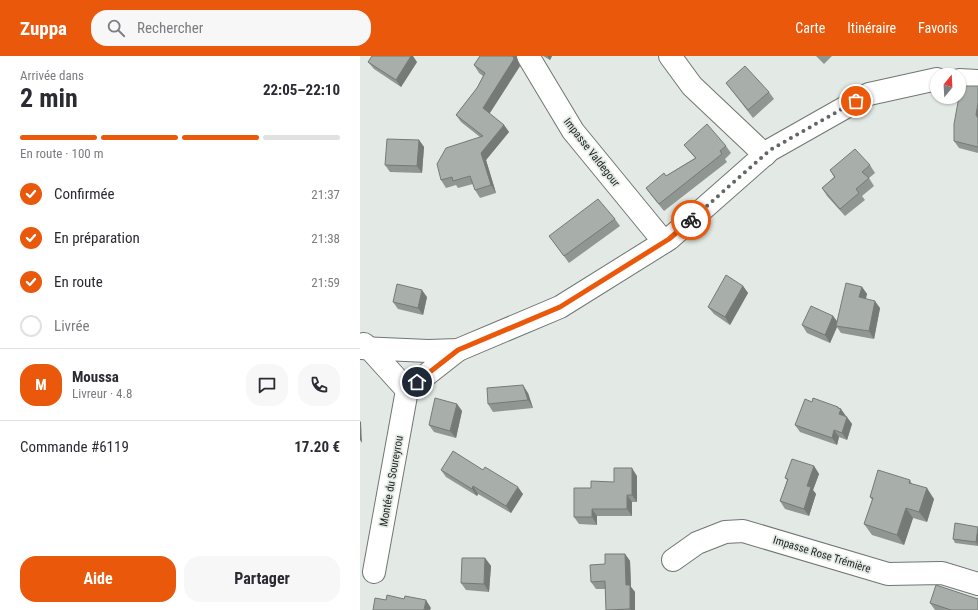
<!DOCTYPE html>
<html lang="fr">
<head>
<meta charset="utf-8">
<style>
	:root { --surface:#fff; --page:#f7f7f7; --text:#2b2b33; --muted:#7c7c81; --line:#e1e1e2; --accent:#ea580c }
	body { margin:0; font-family:"Roboto Condensed",sans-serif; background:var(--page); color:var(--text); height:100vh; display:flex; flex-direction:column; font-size:15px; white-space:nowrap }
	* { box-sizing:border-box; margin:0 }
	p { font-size:13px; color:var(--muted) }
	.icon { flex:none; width:22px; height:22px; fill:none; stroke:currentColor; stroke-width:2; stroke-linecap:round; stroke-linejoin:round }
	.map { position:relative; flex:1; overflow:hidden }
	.details { display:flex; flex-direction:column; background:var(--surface); width:360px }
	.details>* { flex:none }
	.needle { width:26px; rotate:18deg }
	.tools { position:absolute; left:570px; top:12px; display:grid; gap:8px }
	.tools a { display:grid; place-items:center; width:36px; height:36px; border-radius:50%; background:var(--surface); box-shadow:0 1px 3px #0004; font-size:20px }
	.pin { position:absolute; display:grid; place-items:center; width:34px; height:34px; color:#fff; margin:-17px; border:2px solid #fff; border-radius:50%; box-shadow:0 1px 4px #0007 }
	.courier { position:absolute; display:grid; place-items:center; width:40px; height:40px; margin:-20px; border:3px solid #ea580c; border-radius:50%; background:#fff; color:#222; box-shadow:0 1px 5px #0007 }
	.summary em { font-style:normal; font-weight:700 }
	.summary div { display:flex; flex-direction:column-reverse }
	.summary { display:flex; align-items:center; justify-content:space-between; height:68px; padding:0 20px }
	h1 { font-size:26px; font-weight:700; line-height:30px }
	.bar { display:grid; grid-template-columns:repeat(4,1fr); gap:6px 4px; align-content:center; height:48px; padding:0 20px }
	.bar i { height:5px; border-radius:3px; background:var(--line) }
	.bar .current { background:var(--accent) }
	.bar p { grid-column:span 4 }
	.line { display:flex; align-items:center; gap:10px; padding:0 20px; border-top:1px solid var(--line) }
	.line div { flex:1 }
	.round { display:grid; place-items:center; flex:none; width:42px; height:42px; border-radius:16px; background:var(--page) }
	ol { padding:0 20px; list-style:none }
	li { display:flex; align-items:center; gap:12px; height:44px }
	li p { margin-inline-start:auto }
	li .icon { padding:4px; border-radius:50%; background:var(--accent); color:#fff; stroke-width:4 }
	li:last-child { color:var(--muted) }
	li i { width:22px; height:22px; border:2px solid var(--line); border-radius:50% }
	.action { display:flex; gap:8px; margin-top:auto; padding:8px 20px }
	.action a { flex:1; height:46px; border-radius:16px; background:var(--accent); color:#fff; font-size:16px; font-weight:700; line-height:46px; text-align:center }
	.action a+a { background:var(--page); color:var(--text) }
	header { display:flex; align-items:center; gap:24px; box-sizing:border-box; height:56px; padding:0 20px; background:var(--accent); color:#fff }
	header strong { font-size:19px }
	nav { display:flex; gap:22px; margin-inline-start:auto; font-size:14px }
	.search { width:280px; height:36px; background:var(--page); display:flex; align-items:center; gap:10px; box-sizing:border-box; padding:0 14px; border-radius:16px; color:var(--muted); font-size:15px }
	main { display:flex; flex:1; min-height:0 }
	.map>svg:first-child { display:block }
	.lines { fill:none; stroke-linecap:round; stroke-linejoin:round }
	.minor-casing { stroke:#707672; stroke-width:24 }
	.minor { stroke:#fff; stroke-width:22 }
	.wall { fill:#909692 }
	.shaded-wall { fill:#767a77 }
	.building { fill:#a8afaa; stroke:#767a77 }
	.done { stroke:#626764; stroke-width:4; stroke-dasharray:0 7.2 }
	.route { stroke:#ea580c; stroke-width:5 }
	.labels { text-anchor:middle; stroke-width:3.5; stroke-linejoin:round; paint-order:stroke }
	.street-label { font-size:11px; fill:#1d201e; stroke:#e3eae5 }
</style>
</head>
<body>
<header>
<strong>Zuppa</strong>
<div class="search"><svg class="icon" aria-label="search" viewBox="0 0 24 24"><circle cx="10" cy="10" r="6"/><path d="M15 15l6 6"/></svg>Rechercher</div>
<nav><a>Carte</a><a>Itinéraire</a><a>Favoris</a></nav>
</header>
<main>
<section class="details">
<div class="summary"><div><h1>2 min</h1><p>Arrivée dans</p></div><em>22:05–22:10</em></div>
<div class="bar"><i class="current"></i><i class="current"></i><i class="current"></i><i></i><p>En route · 100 m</p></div>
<ol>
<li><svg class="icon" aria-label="check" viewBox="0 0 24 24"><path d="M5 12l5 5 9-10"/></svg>Confirmée<p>21:37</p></li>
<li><svg class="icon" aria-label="check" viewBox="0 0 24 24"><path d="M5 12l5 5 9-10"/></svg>En préparation<p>21:38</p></li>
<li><svg class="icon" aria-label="check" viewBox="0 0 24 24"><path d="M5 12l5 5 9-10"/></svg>En route<p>21:59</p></li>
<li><i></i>Livrée</li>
</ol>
<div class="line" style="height:72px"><b class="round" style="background:var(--accent);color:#fff">M</b><div><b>Moussa</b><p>Livreur · 4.8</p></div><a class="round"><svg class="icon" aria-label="chat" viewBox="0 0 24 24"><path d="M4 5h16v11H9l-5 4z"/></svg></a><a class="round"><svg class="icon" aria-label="phone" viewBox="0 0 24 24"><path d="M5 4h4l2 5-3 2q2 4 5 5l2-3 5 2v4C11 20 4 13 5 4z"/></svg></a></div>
<div class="line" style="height:52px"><div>Commande #6119</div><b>17.20 €</b></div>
<div class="action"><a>Aide</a><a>Partager</a></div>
</section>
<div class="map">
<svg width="618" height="554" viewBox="0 0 618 554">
	<rect width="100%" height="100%" fill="#e3eae5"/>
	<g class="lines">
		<defs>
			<g id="minor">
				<path d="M168,0L213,75L304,186"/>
				<path d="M310,0L332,30L405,99"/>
				<path d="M599,24L618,25"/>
				<path d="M4,288L9,292L47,334"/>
				<path d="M0,292L68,295L98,294L200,251L309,183L410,94L509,38L577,23"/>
				<path d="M47,334L98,294"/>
				<path d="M313,504L337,487L365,476L383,475L528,518L582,517L618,528"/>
				<path d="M14,516L47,334"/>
			</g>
		</defs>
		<use href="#minor" class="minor-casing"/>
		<use href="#minor" class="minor"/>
	</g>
	<g class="wall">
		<path d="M120,0H156L160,10L129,58L144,69L149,76L126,104L136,137L120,142L115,134L113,128L98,132L96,129L86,132L81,124L120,81L101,66L96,59L117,32L123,20L119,17L114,9Z"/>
		<path d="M183,0H192L190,4Z"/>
		<path d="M456,0H472L464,8Z"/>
		<path d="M8,6H57L41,31L14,13Z"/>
		<path d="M366,27L409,36L414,43L393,62Z"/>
		<path d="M618,30V97L599,92L594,85Z"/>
		<path d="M59,84L64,91L62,117L30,116L25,109Z"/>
		<path d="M324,89L366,90L371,97L365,103L367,106L304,155L291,139L286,132L335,102Z"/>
		<path d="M510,109L515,117L509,122L514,130L502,140L505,144L485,160L467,140L462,132L474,121L470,114Z"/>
		<path d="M255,163L260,170L209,207L189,180Z"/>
		<path d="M383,230L388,237L370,269L354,258L348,251Z"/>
		<path d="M502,231L507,238L506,243L520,252L514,283L481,277L477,271L470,287L447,277L442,269L473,260L477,265Z"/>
		<path d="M67,241L63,259L38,253L33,246Z"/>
		<path d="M168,337L173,352L133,356L128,348Z"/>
		<path d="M452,346L480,353L492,368L487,384L479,381L477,389L440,376L435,369Z"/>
		<path d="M97,348L102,355L96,382L74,376L69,369Z"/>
		<path d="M454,410L459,418L453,434L456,438L449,460L425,453L420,445L427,424L425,422Z"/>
		<path d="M81,414L163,438L151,457L118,438L117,440L86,421Z"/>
		<path d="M277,420V446H272V460H237V469L219,468L214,461L231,432Z"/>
		<path d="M550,424L552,428L574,443L567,466L553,462L544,489L512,479L504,468L512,444L510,441Z"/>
		<path d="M618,471V490L595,487L593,483Z"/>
		<path d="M265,498L270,505L271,531L275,536V554H246L245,533H236L231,526L245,508Z"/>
		<path d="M125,502L131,510L129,536L106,534L101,527Z"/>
		<path d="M570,547L618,554H575Z"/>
	</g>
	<g class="shaded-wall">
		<path d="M51,0H53L57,6L41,31L36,24Z"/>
		<path d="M153,0H156L160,10L128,60L123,52Z"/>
		<path d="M187,0H192L190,4Z"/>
		<path d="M618,47V62L616,59Z"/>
		<path d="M144,69L149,76L126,104L136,137L131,129L121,97Z"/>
		<path d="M59,84L64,91L62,117L57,110Z"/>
		<path d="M383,230L388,237L370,269L365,261Z"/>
		<path d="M502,231L507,238L504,248L499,241Z"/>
		<path d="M62,234L67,241L63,259L58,252Z"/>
		<path d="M515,245L520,252L514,283L509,275Z"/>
		<path d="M473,260L478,267L476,270L477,271L470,287L465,279Z"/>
		<path d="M163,329L168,337L173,352L168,344Z"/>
		<path d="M97,348L102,355L96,382L90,375Z"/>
		<path d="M478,351L481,353L486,360L479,358L478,352Z"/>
		<path d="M487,361L492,368L487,384L482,377Z"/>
		<path d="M0,365L1,366L2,387L0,384Z"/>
		<path d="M474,374L479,381L477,389L472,382Z"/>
		<path d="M454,410L459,418L453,434L456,438L449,460L444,453L447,430Z"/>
		<path d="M272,412L277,420V446L272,439Z"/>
		<path d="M113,430L118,438L117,440L112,433Z"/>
		<path d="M158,431L163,438L151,457L146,450Z"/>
		<path d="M567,432L574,443L567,466L559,456Z"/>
		<path d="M267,439L272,446V460L267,453Z"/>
		<path d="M546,452L553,462L544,489L537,479Z"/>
		<path d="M232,453L237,460V469L232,461Z"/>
		<path d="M618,471V490L616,486Z"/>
		<path d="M265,498L270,505L271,531L275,536V554H271L270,553L266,529Z"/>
		<path d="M125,502L131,510L129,536L124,528Z"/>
		<path d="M66,544L71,552L70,554H64Z"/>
	</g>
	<g class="building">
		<path d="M12,0H51L36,24L8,6Z"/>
		<path d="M120,0H153L154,3L123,52L144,69L121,97L131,129L115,134L110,120L93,125L92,121L81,124L77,108L86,92L123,80L96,59L117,32L125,17L114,9Z"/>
		<path d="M385,10L409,36L388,54L366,27Z"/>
		<path d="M601,30H618V47L616,59L618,62V91L594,85V68Z"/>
		<path d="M347,68L366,90L360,95L362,98L299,148L286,132L304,117L306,120L336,102L324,89Z"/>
		<path d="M27,83L59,84L57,110L25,109Z"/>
		<path d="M495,93L510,109L502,116L509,122L496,133L499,137L480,153L462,132L475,121L470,114Z"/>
		<path d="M238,143L255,163L204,200L189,180Z"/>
		<path d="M366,219L383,230L365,261L348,251Z"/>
		<path d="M486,227L502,231L499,241L515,245L509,275L476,270Z"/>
		<path d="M37,228L62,234L58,252L33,246Z"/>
		<path d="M451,250L473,260L465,279L442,269Z"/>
		<path d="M163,329L168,344L128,348L127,332Z"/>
		<path d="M75,342L97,348L90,375L69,369Z"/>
		<path d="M453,342L478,351V352L481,353L479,358L487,361L482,377L474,374L472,382L435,369L445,343L452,346Z"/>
		<path d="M93,395L123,414L125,411L158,431L146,450L113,430L112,433L81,414Z"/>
		<path d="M432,403L454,410L447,430L451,431L444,453L420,445L428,423L425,422Z"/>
		<path d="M254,412H272V439H267V453H232V461H214V432H231V425L254,426Z"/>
		<path d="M518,414L550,424L549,427L567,432L559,456L546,452L537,479L504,468L513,442L510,441Z"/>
		<path d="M595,467L618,471L616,486L593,483Z"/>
		<path d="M245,498H265L266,529H270V553L246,554L245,525L231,526L230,509L245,508Z"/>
		<path d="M102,502H125L124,528L101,527Z"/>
		<path d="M576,529L618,543V554H591L570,547Z"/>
		<path d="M27,539L44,543L45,540L66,544L64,554H13L15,542L26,544Z"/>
	</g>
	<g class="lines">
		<path class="done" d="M331,164L410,94L496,45"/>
		<path class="route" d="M57,326L98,294L200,251L309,183L331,164"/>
	</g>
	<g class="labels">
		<g class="street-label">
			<text transform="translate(232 96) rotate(52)" y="4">Impasse Valdegour</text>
			<text transform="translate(31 425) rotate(-80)" y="4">Montée du Soureyrou</text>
			<text transform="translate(462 498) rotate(17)" y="4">Impasse Rose Trémière</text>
		</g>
	</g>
</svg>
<div class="tools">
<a><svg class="needle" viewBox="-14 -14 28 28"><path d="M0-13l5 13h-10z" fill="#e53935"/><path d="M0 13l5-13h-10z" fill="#7c7c81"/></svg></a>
</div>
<div class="pin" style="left:496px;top:45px;background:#ea580c"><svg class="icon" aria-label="bag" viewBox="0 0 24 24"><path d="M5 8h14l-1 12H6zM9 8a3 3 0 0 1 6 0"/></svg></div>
<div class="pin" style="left:57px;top:326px;background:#1f2937"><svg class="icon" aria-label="home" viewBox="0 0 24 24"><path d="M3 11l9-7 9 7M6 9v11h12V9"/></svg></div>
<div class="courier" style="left:331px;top:164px"><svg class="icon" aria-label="bike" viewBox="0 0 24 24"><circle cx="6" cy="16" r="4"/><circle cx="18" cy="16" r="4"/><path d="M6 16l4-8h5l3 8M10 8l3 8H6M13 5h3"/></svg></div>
</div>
</main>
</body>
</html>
